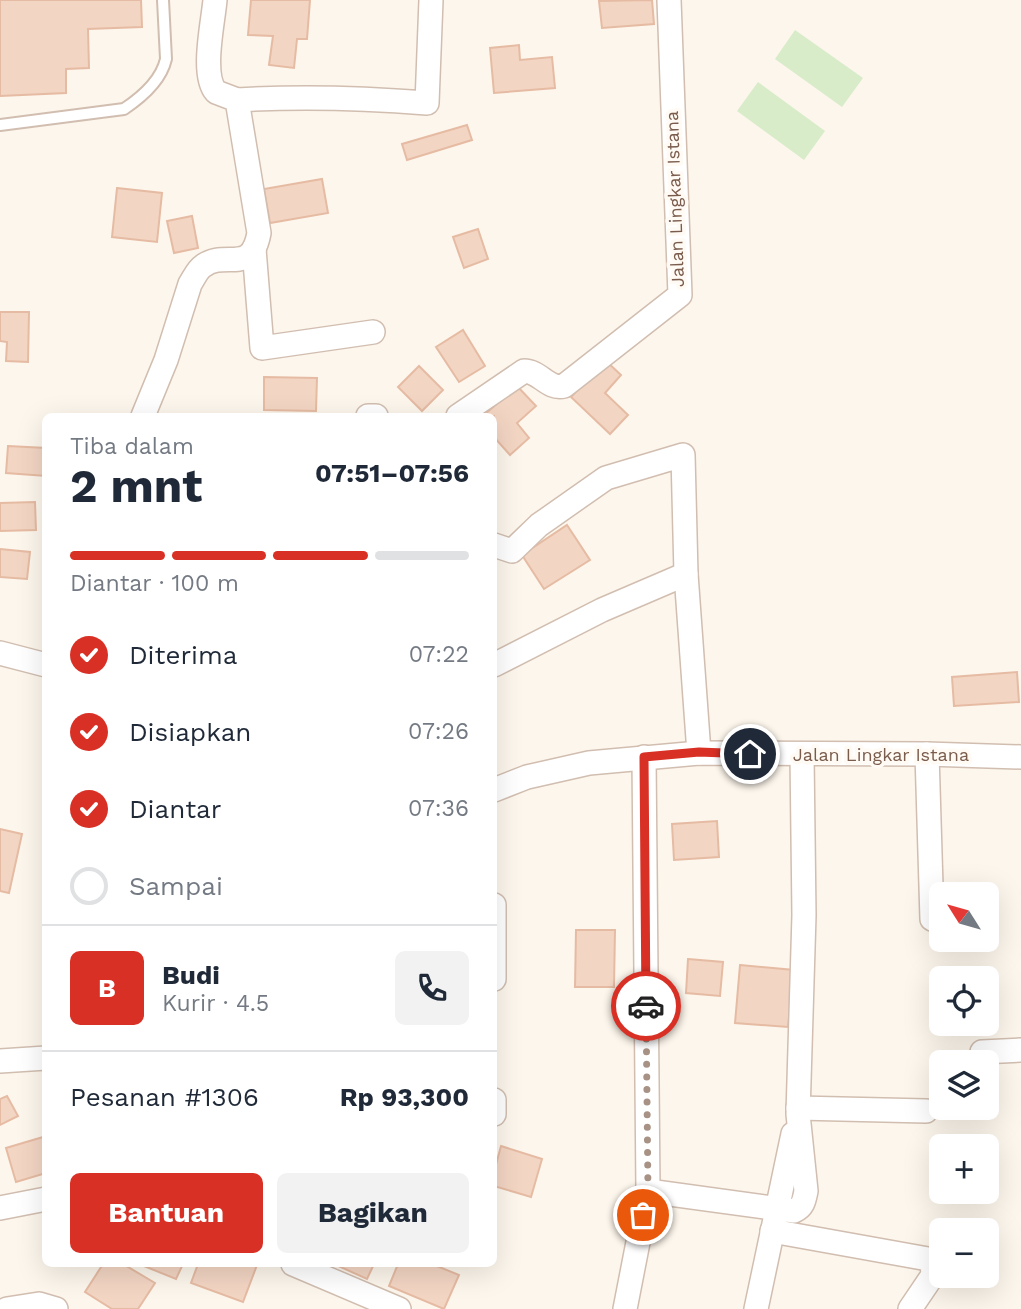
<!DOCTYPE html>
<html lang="id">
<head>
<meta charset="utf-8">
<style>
	:root { --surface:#fff; --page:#f2f2f3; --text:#1f2937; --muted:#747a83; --line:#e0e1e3; --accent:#d93025 }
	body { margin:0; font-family:"Work Sans",sans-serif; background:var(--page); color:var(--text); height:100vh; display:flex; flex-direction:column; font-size:26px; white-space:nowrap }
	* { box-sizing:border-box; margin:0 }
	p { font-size:23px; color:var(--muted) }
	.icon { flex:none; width:38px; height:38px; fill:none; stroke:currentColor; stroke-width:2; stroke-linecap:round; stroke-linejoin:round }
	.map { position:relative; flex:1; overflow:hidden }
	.sheet { position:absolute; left:42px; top:413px; width:455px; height:854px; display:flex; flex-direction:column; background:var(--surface); border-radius:10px; box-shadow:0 7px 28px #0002 }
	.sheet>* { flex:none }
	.needle { width:46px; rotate:307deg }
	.tools { position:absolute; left:929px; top:882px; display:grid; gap:14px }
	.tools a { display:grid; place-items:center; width:70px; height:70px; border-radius:10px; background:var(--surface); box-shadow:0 7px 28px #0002; font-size:35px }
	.pin { position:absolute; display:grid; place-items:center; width:60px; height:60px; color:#fff; margin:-30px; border:4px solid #fff; border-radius:50%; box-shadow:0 2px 7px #0007 }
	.courier { position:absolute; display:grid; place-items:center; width:70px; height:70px; margin:-35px; border:5px solid #d93025; border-radius:50%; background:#fff; color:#222; box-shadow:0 2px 9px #0007 }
	.headline em { font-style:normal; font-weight:700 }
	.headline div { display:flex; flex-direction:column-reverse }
	.headline { display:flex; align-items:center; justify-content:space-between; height:119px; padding:0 28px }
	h1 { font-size:46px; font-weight:700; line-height:52px }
	.bar { display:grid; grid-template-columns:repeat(4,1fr); gap:10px 7px; align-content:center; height:84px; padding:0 28px }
	.bar i { height:9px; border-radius:5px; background:var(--line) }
	.bar .on { background:var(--accent) }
	.bar p { grid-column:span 4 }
	.line { display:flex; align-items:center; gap:18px; padding:0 28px; border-top:2px solid var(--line) }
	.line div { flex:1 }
	.round { display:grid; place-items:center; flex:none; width:74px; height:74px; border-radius:10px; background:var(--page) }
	ol { padding:0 28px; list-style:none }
	li { display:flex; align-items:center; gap:21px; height:77px }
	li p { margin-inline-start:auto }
	li .icon { padding:7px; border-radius:50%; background:var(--accent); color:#fff; stroke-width:4 }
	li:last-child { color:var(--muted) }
	li i { width:38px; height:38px; border:4px solid var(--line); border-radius:50% }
	.button { display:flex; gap:14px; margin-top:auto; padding:14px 28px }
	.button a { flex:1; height:80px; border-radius:10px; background:var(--accent); color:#fff; font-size:28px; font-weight:700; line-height:80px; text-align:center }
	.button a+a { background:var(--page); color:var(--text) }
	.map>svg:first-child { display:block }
	.green { fill:#d8ecc9 }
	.building { fill:#f3d5c3; stroke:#e6bba3; stroke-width:2 }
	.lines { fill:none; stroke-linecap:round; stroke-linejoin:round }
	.service-casing { stroke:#d1beb0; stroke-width:14 }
	.minor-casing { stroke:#d1beb0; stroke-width:26 }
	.service { stroke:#fff; stroke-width:10 }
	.minor { stroke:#fff; stroke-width:23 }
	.done { stroke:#a89285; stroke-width:7; stroke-dasharray:0 12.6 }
	.route { stroke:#d93025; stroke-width:9 }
	.labels { text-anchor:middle; stroke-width:7; stroke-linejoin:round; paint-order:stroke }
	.street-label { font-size:18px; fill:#7a5c4d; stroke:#fffaf3 }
</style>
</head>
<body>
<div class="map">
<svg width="1021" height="1309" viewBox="0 0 1021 1309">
	<rect width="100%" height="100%" fill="#fdf6ec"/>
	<g class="green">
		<path d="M795,30L863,78L842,107L775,59Z"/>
		<path d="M758,82L825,131L804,160L737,111Z"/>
	</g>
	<g class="building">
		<path d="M0,0H141L142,27L88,29L89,68L66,69V93L0,96Z"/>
		<path d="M251,0H310L307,39H297L294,68L269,65L273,36L248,35Z"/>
		<path d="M652,0L654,24L602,28L599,1Z"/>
		<path d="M519,45L520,60L552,57L555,88L494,93L490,48Z"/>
		<path d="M467,125L472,140L407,160L402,144Z"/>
		<path d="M322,179L328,213L270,223L264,189Z"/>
		<path d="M117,188L162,193L157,242L112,237Z"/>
		<path d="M192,216L198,248L174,253L167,221Z"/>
		<path d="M478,229L488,259L464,268L453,237Z"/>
		<path d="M0,312H29L28,362L6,361L7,342L0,341Z"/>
		<path d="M463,330L485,366L459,382L436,347Z"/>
		<path d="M605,360L621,375L605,393L628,415L610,434L571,397Z"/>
		<path d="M419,366L443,390L422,411L398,387Z"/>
		<path d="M264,377L317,378L316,411L264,410Z"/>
		<path d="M517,386L536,406L517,423L529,438L510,455L494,437V416H483Z"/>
		<path d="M8,446L46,448V476L6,473Z"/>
		<path d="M35,502L36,530L0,531V503Z"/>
		<path d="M567,525L590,560L544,589L522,555Z"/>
		<path d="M0,549L30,552L27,579L0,577Z"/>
		<path d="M1017,672L1019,702L954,706L952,677Z"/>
		<path d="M717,821L719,857L674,860L672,824Z"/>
		<path d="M0,829L22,834L9,893L0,891Z"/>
		<path d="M576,930H615L614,987H575Z"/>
		<path d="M688,959L723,962L720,996L686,993Z"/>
		<path d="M740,965L794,970L788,1027L735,1023Z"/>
		<path d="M7,1096L18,1116L0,1125V1099Z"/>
		<path d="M43,1137L46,1145V1173L16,1182L6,1148Z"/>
		<path d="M501,1146L542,1159L531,1197L494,1186V1172Z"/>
		<path d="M103,1264H123L155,1283L138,1309H112L85,1292Z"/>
		<path d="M139,1264H183L176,1279Z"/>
		<path d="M198,1264L257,1265L243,1302L191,1283Z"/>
		<path d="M334,1264H374L367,1279Z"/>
		<path d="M398,1264H432L459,1275L444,1309L389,1286Z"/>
	</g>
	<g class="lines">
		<defs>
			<path id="service" d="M0,125L124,109C142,97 161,81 166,59L163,0"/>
			<g id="minor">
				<path d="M237,100C301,96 364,98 427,103L431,0"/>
				<path d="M254,249L262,348L373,332"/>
				<path d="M143,416L166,360L190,284C194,278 197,270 203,266C226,249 251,276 259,233L237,100L216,92C201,75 213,23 215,0"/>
				<path d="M368,416H376"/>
				<path d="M458,416L524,371C540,371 548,390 564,386L680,295L669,0"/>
				<path d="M494,545L512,551L539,525L606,478L683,455L686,574L699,753"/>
				<path d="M0,653L46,665"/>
				<path d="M494,665L602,610L686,574"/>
				<path d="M927,754L932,919"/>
				<path d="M494,790L527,777L589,763L699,753L927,754L1021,757"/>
				<path d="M494,905V979"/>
				<path d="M982,1052L1021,1050"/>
				<path d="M0,1061L46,1058"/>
				<path d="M494,1100V1114"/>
				<path d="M798,1108L926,1111"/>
				<path d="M648,1191L794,1211C803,1207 804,1201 806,1191L798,1114L804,915L802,755"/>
				<path d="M0,1208L46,1199"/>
				<path d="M772,1231L928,1259L932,1263L933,1275L910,1309"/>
				<path d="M293,1264L399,1309"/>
				<path d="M7,1309L39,1304L56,1309"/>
				<path d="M625,1309L648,1191L644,757"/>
				<path d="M756,1309L793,1134"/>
			</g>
		</defs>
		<use href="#service" class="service-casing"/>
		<use href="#minor" class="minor-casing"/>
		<use href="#service" class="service"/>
		<use href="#minor" class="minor"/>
	</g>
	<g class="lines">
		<path class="done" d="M643,1215L648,1191L646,1006"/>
		<path class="route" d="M646,1006L644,757L699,752L750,754"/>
	</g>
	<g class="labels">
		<g class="street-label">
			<text transform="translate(675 199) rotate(-92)" y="6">Jalan Lingkar Istana</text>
			<text x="881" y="761">Jalan Lingkar Istana</text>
		</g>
	</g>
</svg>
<div class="tools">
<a><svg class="needle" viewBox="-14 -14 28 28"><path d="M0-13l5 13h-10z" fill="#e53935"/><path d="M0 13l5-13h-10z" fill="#747a83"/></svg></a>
<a><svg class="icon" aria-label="locate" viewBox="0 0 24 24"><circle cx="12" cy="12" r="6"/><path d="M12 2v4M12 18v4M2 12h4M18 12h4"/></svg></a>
<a><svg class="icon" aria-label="layers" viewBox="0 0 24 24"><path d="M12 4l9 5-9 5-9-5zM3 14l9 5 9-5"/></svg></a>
<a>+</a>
<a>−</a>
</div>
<div class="pin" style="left:643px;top:1215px;background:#ea580c"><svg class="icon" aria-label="bag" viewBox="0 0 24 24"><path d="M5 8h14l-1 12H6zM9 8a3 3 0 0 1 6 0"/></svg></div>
<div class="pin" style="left:750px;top:754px;background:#1f2937"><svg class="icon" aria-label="home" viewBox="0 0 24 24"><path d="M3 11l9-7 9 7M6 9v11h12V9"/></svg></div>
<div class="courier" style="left:646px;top:1006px"><svg class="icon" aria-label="car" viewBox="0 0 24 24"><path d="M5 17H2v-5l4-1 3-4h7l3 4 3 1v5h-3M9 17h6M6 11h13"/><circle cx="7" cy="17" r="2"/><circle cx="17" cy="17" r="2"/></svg></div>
<section class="sheet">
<div class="headline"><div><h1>2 mnt</h1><p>Tiba dalam</p></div><em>07:51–07:56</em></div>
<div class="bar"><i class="on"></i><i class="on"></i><i class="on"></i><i></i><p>Diantar · 100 m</p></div>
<ol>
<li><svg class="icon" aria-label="check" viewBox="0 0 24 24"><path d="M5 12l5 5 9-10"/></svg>Diterima<p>07:22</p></li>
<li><svg class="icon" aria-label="check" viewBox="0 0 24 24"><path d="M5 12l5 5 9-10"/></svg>Disiapkan<p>07:26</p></li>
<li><svg class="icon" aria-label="check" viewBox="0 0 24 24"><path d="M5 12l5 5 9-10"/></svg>Diantar<p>07:36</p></li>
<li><i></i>Sampai</li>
</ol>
<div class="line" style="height:126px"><b class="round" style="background:var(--accent);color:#fff">B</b><div><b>Budi</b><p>Kurir · 4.5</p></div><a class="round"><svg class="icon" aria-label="phone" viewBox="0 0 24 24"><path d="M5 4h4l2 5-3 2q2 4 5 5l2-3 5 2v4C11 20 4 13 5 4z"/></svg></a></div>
<div class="line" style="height:91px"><div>Pesanan #1306</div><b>Rp 93,300</b></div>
<div class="button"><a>Bantuan</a><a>Bagikan</a></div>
</section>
</div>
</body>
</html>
